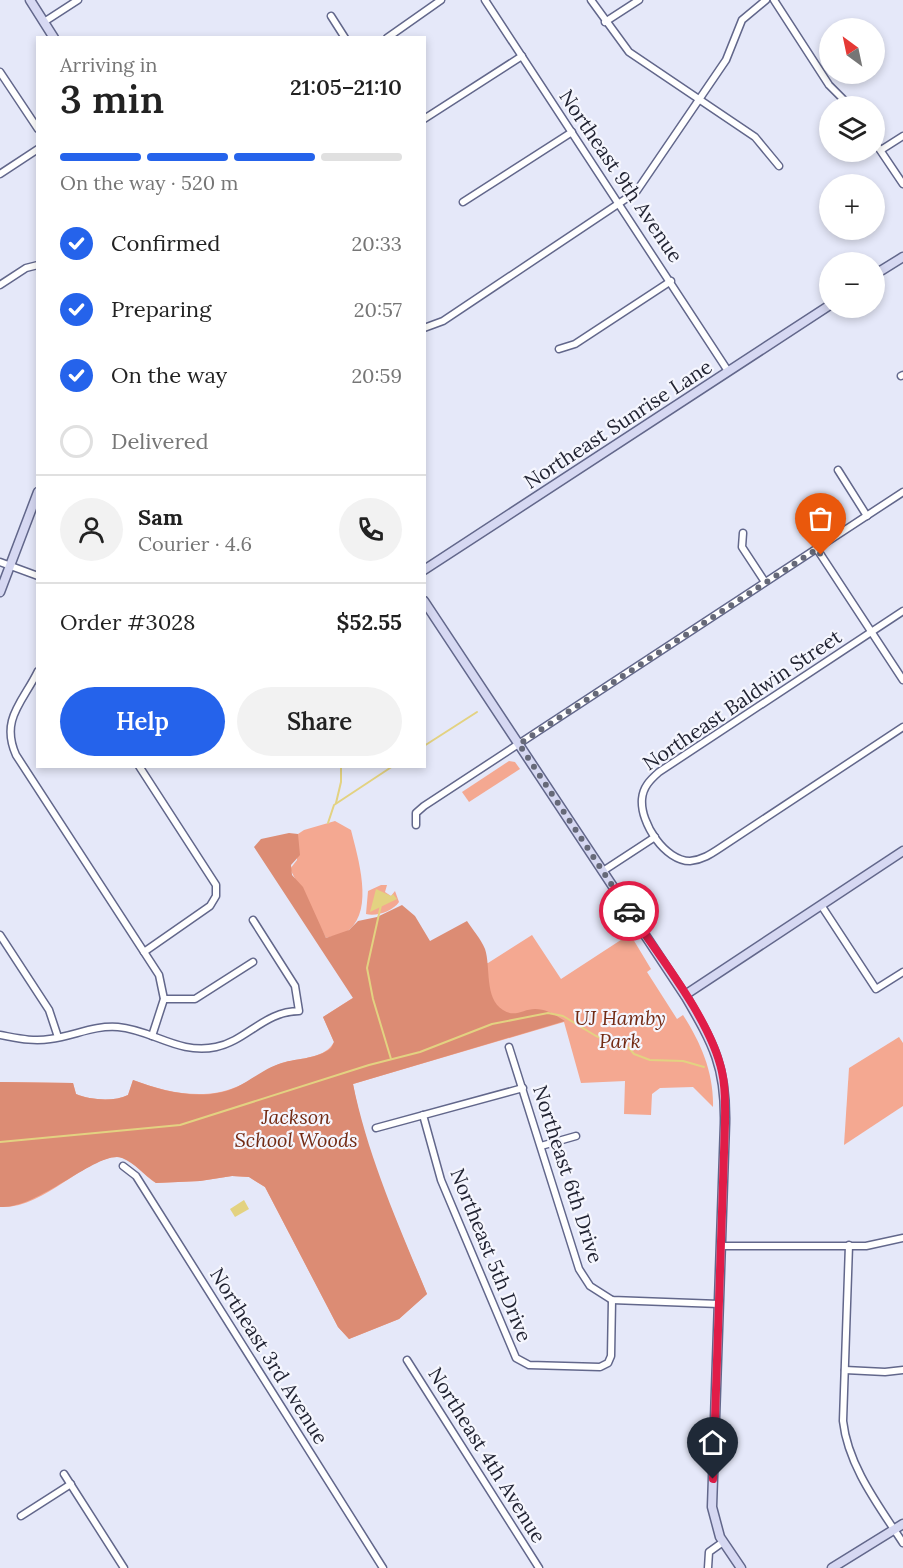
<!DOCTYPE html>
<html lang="en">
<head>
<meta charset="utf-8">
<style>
	:root { --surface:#fff; --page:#f2f2f2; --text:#222; --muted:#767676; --line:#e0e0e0; --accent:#2563eb }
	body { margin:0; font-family:Lora,serif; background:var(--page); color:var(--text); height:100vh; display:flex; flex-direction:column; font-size:22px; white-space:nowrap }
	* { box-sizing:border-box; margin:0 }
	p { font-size:20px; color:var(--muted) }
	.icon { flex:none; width:33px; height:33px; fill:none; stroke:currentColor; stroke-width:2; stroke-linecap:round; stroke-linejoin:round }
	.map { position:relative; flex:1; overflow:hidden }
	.sheet { position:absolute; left:36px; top:36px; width:390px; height:732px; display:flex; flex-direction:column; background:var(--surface); border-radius:0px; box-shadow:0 3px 9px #0003 }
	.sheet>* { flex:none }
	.needle { width:39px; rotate:327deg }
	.fabs { position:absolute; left:819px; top:18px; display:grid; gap:12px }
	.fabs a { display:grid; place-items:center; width:66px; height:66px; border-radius:50%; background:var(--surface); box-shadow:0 3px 9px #0003; font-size:30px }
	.pin { position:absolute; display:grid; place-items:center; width:51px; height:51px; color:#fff; margin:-62px -26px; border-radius:50% 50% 50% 0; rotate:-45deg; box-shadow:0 0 6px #0007 }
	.pin .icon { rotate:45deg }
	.courier { position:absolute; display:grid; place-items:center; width:60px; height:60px; margin:-30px; border:4px solid #e11d48; border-radius:50%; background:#fff; color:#222; box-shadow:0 2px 8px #0007 }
	.headline em { font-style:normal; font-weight:600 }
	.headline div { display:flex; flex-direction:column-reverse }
	.headline { display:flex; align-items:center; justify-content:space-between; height:102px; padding:0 24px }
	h1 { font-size:39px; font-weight:600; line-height:45px }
	.bar { display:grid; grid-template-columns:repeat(4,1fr); gap:9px 6px; align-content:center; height:72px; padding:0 24px }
	.bar i { height:8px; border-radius:4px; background:var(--line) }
	.bar .active { background:var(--accent) }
	.bar p { grid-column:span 4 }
	.line { display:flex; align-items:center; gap:15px; padding:0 24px; border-top:2px solid var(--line) }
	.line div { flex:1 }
	.round { display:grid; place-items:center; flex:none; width:63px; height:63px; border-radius:32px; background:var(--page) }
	ol { padding:0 24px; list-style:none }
	li { display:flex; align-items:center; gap:18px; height:66px }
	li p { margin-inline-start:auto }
	li .icon { padding:6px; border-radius:50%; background:var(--accent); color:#fff; stroke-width:4 }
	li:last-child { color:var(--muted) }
	li i { width:33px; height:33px; border:3px solid var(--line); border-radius:50% }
	.button { display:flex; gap:12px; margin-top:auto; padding:12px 24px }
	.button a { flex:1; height:69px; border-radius:36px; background:var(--accent); color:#fff; font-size:24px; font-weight:600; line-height:69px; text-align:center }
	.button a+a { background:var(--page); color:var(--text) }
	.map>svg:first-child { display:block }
	.green { fill:#f4a891 }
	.forest { fill:#dc8c74 }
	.water { fill:#e3d281 }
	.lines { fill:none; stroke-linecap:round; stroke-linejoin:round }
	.stream { stroke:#e3d281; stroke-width:2 }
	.street-casing { stroke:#62678b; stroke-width:9 }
	.secondary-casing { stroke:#62678b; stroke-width:11 }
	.street { stroke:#fff; stroke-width:6 }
	.secondary { stroke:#d6d8f2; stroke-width:8 }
	.done { stroke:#666978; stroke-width:6; stroke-dasharray:0 10.8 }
	.route { stroke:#e11d48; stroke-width:8 }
	.labels { text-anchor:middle; stroke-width:4.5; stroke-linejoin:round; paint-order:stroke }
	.street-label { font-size:20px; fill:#222433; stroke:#f5f6fe }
	.park-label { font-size:20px; font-style:italic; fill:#732b14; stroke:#f5f6fe }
</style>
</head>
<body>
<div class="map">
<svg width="903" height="1568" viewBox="0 0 903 1568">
	<rect width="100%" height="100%" fill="#e5e8f9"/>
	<g class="green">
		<path d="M509,761L515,762L520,769L469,802L462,792Z"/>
		<path d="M335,821L351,830C358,858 374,909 349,930C344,934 333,936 326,938L290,869L297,860L298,834L304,830Z"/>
		<path d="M381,885H387L385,892L391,896L395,891L399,902C393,911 376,917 366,914L368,891Z"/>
		<path d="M630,934L651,969L647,972L677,1019L683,1015C701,1043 714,1073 713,1107L693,1087L660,1088L652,1094L651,1115L624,1114L625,1081L581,1083L564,1022L353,1084C366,1156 399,1227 427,1294L399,1319L349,1339L338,1327L265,1187L249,1177L232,1176L200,1181L156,1183C144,1176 132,1158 118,1157C86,1156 43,1210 0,1207V1082L73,1083L76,1094C90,1100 114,1102 128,1095L133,1080C165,1092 203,1101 236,1087C254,1080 267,1067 285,1062C301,1058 326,1058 334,1042L323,1017L415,958L488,963L532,935L561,979Z"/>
		<path d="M899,1037L903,1043V1106L844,1145L849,1068Z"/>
	</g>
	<path class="forest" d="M289,833L298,834L300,855L291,865L292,875L303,887L326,938L349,930L358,921L377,917L402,905L415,916L430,941L467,921C472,929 481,939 485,949C491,967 484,998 503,1010C515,1018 523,1009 535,1009C547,1009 555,1015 565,1021L353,1084C368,1157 399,1226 427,1294L399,1319L349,1339L338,1327L265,1187L249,1177L232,1176L200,1181L156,1183C144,1175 135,1163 122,1158C99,1149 38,1210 0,1207V1082L73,1083L76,1094C90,1100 114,1102 128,1095L133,1080C165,1092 204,1102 237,1087C253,1079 265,1068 282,1063C298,1058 318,1059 331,1048L334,1042L323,1017L353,998L254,847L261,839Z"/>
	<g class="water">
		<path d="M376,889L391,896L393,894L397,899L370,912Z"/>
		<path d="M244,1200L249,1209L235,1217L230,1209Z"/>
	</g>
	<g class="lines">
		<g class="stream">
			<path d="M424,746L477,712"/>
			<path d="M336,803L341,782V766"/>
			<path d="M328,823L334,805L393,766"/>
			<path d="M381,905L367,968L373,999L391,1059"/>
			<path d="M0,1142L180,1125L369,1065L420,1052L492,1024L548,1013L563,1016L596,1036L629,1048L634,1054L650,1060L683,1061L704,1067"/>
		</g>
		<defs>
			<g id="street">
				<path d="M485,0L728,371"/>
				<path d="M591,0L629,52L755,137L779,166"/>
				<path d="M774,0L829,85L850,106"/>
				<path d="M331,16L345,38"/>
				<path d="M44,22L78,0"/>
				<path d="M605,22L639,0"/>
				<path d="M387,38L441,0"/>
				<path d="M0,72L38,129"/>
				<path d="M424,119L522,56"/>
				<path d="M874,141L903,184"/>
				<path d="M881,150L903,136"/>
				<path d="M0,174L38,149"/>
				<path d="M463,202L572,132"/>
				<path d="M0,285L26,268L38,265"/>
				<path d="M424,328L443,321L636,192L726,60L742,20L766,0"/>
				<path d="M559,349L575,344L671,281"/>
				<path d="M901,376L903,375"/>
				<path d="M838,470L867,516"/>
				<path d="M743,533L742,547L765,582"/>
				<path d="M817,549L903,680"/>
				<path d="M0,562L38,576"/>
				<path d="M903,611L659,772C650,780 643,787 642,799C640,823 665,861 690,861C702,860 711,854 720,848L903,727"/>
				<path d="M38,671C23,702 0,719 16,755L159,975L164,999L152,1036"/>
				<path d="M139,766L216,885V896L210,906L144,952"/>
				<path d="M416,825V813L424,806L903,492"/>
				<path d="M603,871L655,837"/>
				<path d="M821,905L876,989L903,972"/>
				<path d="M0,935L49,1010L58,1037"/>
				<path d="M164,999H195L253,962"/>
				<path d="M0,1035C17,1038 33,1042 50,1039C74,1036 94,1025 118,1027C153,1030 179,1055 216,1047C246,1041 265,1011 299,1011L295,986L253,920"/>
				<path d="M509,1047L579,1269L590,1286L612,1300L719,1304"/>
				<path d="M423,1115L441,1180L516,1358L529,1365L600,1367L608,1363L611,1356L612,1300"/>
				<path d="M376,1128L523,1088"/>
				<path d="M541,1146L576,1136"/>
				<path d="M123,1166L136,1176L383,1568"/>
				<path d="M849,1245L843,1421C848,1466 879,1506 903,1543"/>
				<path d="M721,1246H866L903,1238"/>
				<path d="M407,1360L539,1568"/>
				<path d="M845,1370L885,1372L903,1370"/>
				<path d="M64,1474L124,1568"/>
				<path d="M21,1516L71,1484"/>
				<path d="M708,1568L709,1552L723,1542"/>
			</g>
			<g id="secondary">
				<path d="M30,0L54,38"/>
				<path d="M874,275L903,257"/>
				<path d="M424,570L830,305"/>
				<path d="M0,592L38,492"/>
				<path d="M424,601L686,997C714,1045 726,1067 725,1123L712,1507L720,1537L741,1568"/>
				<path d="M685,995L903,851"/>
				<path d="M832,1568L903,1524"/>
			</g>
		</defs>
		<use href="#street" class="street-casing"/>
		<use href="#secondary" class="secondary-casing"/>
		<use href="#street" class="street"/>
		<use href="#secondary" class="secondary"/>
	</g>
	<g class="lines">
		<path class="done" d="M629,911L519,744L817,549L821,555"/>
		<path class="route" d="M629,911C659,956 711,1020 722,1072C726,1089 725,1106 725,1123L713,1479"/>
	</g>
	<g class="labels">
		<g class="street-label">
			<text transform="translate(621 176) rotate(56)" y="7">Northeast 9th Avenue</text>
			<text transform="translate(618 424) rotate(-33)" y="7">Northeast Sunrise Lane</text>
			<text transform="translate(742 700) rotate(-34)" y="7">Northeast Baldwin Street</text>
			<text transform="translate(568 1174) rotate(72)" y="7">Northeast 6th Drive</text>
			<text transform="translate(491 1255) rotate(68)" y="7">Northeast 5th Drive</text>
			<text transform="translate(269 1356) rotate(58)" y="7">Northeast 3rd Avenue</text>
			<text transform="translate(487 1455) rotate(58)" y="7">Northeast 4th Avenue</text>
		</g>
		<g class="park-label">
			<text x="620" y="1025">UJ Hamby<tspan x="620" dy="23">Park</tspan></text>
			<text x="296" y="1124">Jackson<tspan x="296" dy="23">School Woods</tspan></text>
		</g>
	</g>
</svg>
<div class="fabs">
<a><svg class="needle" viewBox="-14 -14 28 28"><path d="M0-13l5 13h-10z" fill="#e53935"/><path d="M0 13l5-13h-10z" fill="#767676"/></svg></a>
<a><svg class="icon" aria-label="layers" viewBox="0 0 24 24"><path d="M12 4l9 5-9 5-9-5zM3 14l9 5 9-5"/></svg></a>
<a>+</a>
<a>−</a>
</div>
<div class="pin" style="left:821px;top:555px;background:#ea580c"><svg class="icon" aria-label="bag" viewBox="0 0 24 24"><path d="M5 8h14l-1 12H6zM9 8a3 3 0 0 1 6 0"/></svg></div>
<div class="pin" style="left:713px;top:1479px;background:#1f2937"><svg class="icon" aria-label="home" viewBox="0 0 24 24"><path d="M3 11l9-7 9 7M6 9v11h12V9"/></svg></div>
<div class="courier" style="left:629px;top:911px"><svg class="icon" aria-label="car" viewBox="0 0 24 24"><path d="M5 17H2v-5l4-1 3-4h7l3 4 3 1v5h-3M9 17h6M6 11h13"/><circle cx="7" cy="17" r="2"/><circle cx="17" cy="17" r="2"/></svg></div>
<section class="sheet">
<div class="headline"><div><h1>3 min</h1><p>Arriving in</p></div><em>21:05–21:10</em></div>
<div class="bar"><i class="active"></i><i class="active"></i><i class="active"></i><i></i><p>On the way · 520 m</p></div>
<ol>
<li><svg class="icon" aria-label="check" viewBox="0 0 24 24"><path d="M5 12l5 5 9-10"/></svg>Confirmed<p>20:33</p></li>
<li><svg class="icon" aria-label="check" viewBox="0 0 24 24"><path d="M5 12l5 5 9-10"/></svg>Preparing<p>20:57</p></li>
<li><svg class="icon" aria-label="check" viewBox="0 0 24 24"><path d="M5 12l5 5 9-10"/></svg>On the way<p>20:59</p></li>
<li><i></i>Delivered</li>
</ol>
<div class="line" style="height:108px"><a class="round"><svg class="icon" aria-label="person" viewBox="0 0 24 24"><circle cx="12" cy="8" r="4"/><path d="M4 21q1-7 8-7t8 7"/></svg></a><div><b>Sam</b><p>Courier · 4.6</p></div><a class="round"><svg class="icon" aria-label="phone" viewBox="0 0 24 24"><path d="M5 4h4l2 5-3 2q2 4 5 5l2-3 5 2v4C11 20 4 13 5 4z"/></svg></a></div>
<div class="line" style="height:78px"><div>Order #3028</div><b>$52.55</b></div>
<div class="button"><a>Help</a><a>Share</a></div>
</section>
</div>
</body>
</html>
